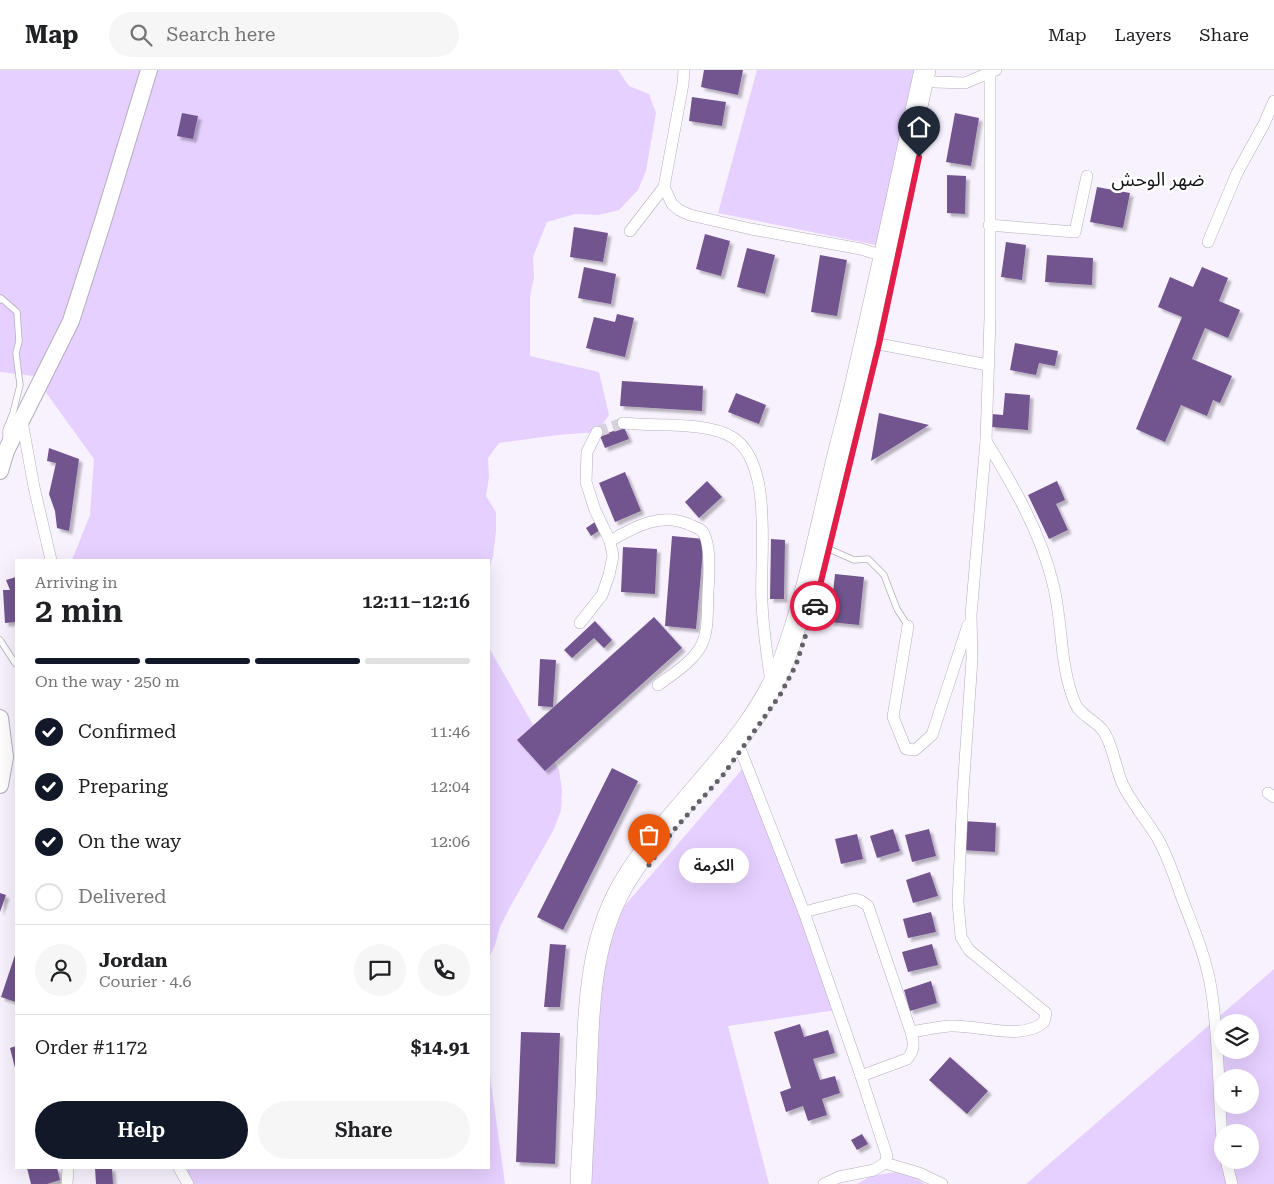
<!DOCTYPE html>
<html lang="en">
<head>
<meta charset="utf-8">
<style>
	:root { --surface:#fff; --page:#f6f6f6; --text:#202124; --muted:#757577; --line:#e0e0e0; --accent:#111827 }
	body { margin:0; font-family:"Roboto Serif","Noto Sans Arabic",serif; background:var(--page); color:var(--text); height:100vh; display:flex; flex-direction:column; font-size:19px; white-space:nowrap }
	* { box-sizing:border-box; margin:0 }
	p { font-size:16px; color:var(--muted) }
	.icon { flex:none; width:28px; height:28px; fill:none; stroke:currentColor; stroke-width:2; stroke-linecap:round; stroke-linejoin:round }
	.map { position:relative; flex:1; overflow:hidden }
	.drawer { position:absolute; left:15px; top:489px; width:475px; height:610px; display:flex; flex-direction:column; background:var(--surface); border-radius:0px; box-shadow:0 5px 20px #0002 }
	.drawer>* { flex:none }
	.buttons { position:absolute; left:1214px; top:944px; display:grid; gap:10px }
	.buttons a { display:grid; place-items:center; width:45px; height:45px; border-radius:50%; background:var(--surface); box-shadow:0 5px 20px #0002; font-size:25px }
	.pin { position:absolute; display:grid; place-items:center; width:42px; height:42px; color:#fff; margin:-51px -21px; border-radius:50% 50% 50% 0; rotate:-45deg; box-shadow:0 0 5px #0007 }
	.pin .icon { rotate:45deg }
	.courier { position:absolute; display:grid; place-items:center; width:50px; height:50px; margin:-25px; border:4px solid #e11d48; border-radius:50%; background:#fff; color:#222; box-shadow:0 1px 6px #0007 }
	.bubble { position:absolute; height:35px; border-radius:18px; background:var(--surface); box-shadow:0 5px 20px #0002; font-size:16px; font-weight:600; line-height:35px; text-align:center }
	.summary em { font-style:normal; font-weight:600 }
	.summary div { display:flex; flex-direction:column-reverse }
	.summary { display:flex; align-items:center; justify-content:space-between; height:85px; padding:0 20px }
	h1 { font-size:32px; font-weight:600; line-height:38px }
	.bar { display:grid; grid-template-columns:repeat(4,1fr); gap:8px 5px; align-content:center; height:60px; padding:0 20px }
	.bar i { height:6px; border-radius:4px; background:var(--line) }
	.bar .on { background:var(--accent) }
	.bar p { grid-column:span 4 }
	.line { display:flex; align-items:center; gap:12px; padding:0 20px; border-top:1px solid var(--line) }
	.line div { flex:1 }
	.round { display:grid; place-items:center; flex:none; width:52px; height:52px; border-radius:26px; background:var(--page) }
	ol { padding:0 20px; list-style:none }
	li { display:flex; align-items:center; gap:15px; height:55px }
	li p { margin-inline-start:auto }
	li .icon { padding:5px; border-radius:50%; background:var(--accent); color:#fff; stroke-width:4 }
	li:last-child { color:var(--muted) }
	li i { width:28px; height:28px; border:2px solid var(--line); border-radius:50% }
	.primary-button { display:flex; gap:10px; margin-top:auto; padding:10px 20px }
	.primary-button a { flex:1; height:58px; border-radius:30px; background:var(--accent); color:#fff; font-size:20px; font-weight:600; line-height:58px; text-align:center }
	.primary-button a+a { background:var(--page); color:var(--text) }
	header { display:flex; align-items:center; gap:30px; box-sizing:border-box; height:70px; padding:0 25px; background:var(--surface); border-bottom:1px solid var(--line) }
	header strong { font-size:24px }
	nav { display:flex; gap:28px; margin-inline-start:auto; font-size:18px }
	.search { width:350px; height:45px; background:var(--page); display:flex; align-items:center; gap:12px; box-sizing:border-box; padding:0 18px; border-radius:28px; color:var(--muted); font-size:19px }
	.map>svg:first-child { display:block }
	.green { fill:#e6d0ff; fill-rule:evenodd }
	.building { fill:#72548f; filter:url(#shadow) }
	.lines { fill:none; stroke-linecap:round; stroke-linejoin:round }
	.street-tunnel { stroke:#d6d1dc; stroke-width:11; stroke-dasharray:11 5.5; stroke-linecap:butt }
	.lane-casing { stroke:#b3adbb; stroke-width:7 }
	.street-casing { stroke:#b3adbb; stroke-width:12 }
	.secondary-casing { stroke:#b3adbb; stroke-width:18 }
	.highway-casing { stroke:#b3adbb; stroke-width:22 }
	.lane { stroke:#fff; stroke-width:5.5 }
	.street { stroke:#fff; stroke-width:11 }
	.secondary { stroke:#fff; stroke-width:16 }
	.highway { stroke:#fff; stroke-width:21 }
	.done { stroke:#646169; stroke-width:5; stroke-dasharray:0 9 }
	.route { stroke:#e11d48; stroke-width:6 }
	.labels { text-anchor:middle; stroke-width:5; stroke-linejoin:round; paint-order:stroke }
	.quarter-label { font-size:19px; fill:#151318; stroke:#fff }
</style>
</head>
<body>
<header>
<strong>Map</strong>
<div class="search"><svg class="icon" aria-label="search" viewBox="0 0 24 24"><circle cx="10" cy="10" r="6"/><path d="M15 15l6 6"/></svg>Search here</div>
<nav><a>Map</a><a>Layers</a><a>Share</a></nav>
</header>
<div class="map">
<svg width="1274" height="1114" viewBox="0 0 1274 1114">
	<defs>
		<filter id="shadow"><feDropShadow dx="3.5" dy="3.5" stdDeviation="1" flood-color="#0004"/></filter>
	</defs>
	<rect width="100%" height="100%" fill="#f8f2ff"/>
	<g class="green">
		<path d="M0,0H618L629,16L649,24L656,43L646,101L638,120L619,140L599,145L575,144L547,152L533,187L534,207L530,226V286L599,302L609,345L597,362L558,365L499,373L488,388L489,407L486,426L496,442V461L493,486L489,500V490H72L90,445L94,389L34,306L0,302Z"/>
		<path d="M757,0H919L881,176L718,143Z"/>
		<path d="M489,578L559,700L562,720L561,740L554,759L509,839L500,857L495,875L489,888Z"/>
		<path d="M745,696L837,940L728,956L769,1114H583L608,855Z"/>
		<path d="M1274,899V1114H1026ZM1222,952H1250V980H1222ZM1222,1008H1250V1035H1222ZM1222,1062H1250V1090H1222Z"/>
		<path d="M489,998L505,1114H193L186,1098H489Z"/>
		<path d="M896,1102L914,1107L925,1114H857L871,1106Z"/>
	</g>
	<g class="building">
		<path d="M704,0H743L738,25L701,17Z"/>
		<path d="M692,27L726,32L722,56L689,51Z"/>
		<path d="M182,43L198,46L193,69L177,66Z"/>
		<path d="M955,43L979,48L971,96L946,92Z"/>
		<path d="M947,105L966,106L965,144L947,143Z"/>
		<path d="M1097,117L1130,123L1123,158L1090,152Z"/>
		<path d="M574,157L608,163L603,192L570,187Z"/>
		<path d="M705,164L730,171L721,206L696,199Z"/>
		<path d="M1006,172L1026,175L1022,210L1001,207Z"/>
		<path d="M747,178L775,185L765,224L737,217Z"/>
		<path d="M820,185L847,190L837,246L811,242Z"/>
		<path d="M1047,185L1093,188L1092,215L1045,212Z"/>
		<path d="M584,197L616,204L611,234L578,228Z"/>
		<path d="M1202,197L1228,208L1219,231L1240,240L1228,268L1205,258L1192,289L1232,306L1220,333L1213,330L1207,346L1181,335L1165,372L1136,359L1182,247L1158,237L1170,207L1193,217Z"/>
		<path d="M617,244L634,248L625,287L586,278L594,247L615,252Z"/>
		<path d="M1015,273L1058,281L1055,296L1039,293L1036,305L1010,300Z"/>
		<path d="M622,311L703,316L702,341L620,336Z"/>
		<path d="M736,323L766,335L759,354L728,342Z"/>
		<path d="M1005,323L1030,325L1028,360L991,357L992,344L1003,345Z"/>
		<path d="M879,343L929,355L871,391Z"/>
		<path d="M624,357L629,369L605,378L600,366Z"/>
		<path d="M49,378L79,389L69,461L57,458L55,441L49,424L56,393L47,391Z"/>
		<path d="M625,402L641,441L615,452L599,413Z"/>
		<path d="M707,411L722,427L699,448L685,432Z"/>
		<path d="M1057,411L1065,430L1056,434L1068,460L1049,469L1028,425Z"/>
		<path d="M595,452L600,460L591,466L586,458Z"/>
		<path d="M672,466L704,469L696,559L665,556Z"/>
		<path d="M771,469L785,470L784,529H770Z"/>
		<path d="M623,477L657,479L655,524L621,522Z"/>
		<path d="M835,504L864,507L859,555L830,552Z"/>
		<path d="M16,507V552L5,553L3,520H10L6,510Z"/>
		<path d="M654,547L682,578L545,701L517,670Z"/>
		<path d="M595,551L612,570L604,578L594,568L572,588L564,580Z"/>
		<path d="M540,589L556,590L553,637L538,636Z"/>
		<path d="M612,698L638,711L563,860L537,847Z"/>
		<path d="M963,751L996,753L995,782L962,780Z"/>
		<path d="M893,759L900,781L877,788L870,766Z"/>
		<path d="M929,759L936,786L912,792L905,765Z"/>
		<path d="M857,764L863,789L841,794L835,769Z"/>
		<path d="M930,802L938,826L913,833L906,810Z"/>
		<path d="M0,823L6,825L0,842Z"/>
		<path d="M931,842L936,862L908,868L903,849Z"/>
		<path d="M550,874L566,875L560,937H544Z"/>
		<path d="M932,874L938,895L908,902L902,882Z"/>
		<path d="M16,882V932L1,927Z"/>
		<path d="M931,911L937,933L910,941L904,920Z"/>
		<path d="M800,954L804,967L828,960L835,983L813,989L820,1010L835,1006L840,1023L822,1029L827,1045L808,1051L803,1036L786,1042L780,1022L791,1018L774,962Z"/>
		<path d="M521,962L560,963L555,1094L516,1092Z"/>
		<path d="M16,976V1002L10,978Z"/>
		<path d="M950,987L988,1021L967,1044L929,1010Z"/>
		<path d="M862,1064L868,1074L857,1080L851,1070Z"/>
		<path d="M27,1098H57L60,1110L47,1114H31Z"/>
		<path d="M95,1098H112L113,1114H96Z"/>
	</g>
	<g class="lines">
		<path class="street-tunnel" d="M597,362L623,353"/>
		<defs>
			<g id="lane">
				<path d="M0,230L1,228L17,242L19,271L16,283L20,315L13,343L6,360V369"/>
				<path d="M829,479L854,490L868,489L884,505L897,539L908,556"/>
				<path d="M0,570L15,593"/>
			</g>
			<g id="street">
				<path d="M684,0L683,14L664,117L672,134L679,140L690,145L751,159L861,179L883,186"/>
				<path d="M935,12L965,13L996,0"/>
				<path d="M989,155L1075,162L1087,106"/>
				<path d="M630,161L664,117"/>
				<path d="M1208,172L1237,103L1264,54L1274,31"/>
				<path d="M879,274L988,295"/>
				<path d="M22,351L34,417L51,490"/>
				<path d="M623,353C655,357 705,351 732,367C775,393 759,489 762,533C763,559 767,585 771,612"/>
				<path d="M986,371C1013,415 1041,463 1053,514C1063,552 1059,595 1075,633C1080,646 1096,650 1104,662C1114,678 1115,698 1123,715C1132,734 1147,750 1158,769C1168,787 1175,808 1182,828C1193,857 1206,887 1211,918C1219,967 1218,1018 1222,1068"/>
				<path d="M610,471C634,457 661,442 688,454C692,456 699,458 702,461C711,471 709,508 708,521C707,537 709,559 702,574C694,591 673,604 658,615"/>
				<path d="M580,553L602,525L609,505L613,486L610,471L595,440L586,412L587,382L597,362"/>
				<path d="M908,556L893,647L906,679L915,680L932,665L968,555"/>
				<path d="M741,681L804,842L861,1006L887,1086L885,1093L874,1100L839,1107L824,1114"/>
				<path d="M1268,723L1274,727"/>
				<path d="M804,842L855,829L861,831L868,836L911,962C924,960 937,957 950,956C977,954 1021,972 1044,952L1046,943L969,880L961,867L958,832L963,721L972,589L971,545L986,371L990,248V0"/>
				<path d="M861,1006L907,989C915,980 914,973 911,962"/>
				<path d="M1226,1090L1232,1114"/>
				<path d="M885,1093L919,1103L942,1114"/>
				<path d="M179,1098L188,1114"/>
				<path d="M67,1114L68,1098"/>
			</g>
			<g id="secondary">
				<path d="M0,401L6,381L71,251L103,151L149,0"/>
				<path d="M0,648L5,687L0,715"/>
			</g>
			<path id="highway" d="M581,1114C582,1080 585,1046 586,1013C589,940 588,868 629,805C677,729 753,673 785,587C807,527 819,464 834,402C840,375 848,348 854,321C879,214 901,107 925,0"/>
		</defs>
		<use href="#lane" class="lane-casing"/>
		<use href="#street" class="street-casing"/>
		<use href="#secondary" class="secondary-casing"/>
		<use href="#highway" class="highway-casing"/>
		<use href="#lane" class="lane"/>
		<use href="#street" class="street"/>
		<use href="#secondary" class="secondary"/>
		<use href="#highway" class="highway"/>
	</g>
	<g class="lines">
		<path class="done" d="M649,795L672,762L723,705L780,625L796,595L815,536"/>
		<path class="route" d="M815,536L879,274L919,87"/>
	</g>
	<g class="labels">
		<g class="quarter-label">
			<text x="1158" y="116">ضهر الوحش</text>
		</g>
	</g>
</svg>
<div class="buttons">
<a><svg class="icon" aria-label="layers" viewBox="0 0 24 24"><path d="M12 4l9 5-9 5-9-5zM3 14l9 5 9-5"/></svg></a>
<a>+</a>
<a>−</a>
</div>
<div class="pin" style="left:649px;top:795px;background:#ea580c"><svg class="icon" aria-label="bag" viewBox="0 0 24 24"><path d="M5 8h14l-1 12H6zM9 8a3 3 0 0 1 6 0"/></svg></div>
<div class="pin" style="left:919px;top:87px;background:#1f2937"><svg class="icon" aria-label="home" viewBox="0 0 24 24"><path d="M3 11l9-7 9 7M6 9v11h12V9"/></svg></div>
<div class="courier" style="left:815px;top:536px"><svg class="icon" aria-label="car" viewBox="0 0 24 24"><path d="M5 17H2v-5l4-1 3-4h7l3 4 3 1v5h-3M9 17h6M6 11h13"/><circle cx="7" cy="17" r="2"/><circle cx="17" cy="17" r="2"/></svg></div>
<div class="bubble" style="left:679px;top:778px;width:70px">الكرمة</div>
<section class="drawer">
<div class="summary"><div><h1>2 min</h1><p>Arriving in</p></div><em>12:11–12:16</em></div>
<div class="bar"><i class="on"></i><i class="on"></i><i class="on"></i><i></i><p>On the way · 250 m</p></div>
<ol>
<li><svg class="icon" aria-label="check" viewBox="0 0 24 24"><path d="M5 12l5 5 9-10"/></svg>Confirmed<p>11:46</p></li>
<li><svg class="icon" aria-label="check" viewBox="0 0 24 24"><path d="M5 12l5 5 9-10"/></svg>Preparing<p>12:04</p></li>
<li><svg class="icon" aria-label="check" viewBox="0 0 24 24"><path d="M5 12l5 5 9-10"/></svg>On the way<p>12:06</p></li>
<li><i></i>Delivered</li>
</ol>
<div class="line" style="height:90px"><a class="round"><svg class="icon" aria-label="person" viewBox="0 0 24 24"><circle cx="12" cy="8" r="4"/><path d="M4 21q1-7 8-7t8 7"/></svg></a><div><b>Jordan</b><p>Courier · 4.6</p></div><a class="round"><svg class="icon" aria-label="chat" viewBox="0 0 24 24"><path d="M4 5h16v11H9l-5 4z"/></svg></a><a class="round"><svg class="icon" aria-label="phone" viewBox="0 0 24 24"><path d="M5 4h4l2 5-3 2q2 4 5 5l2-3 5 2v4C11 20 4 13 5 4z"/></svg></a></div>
<div class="line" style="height:65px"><div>Order #1172</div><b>$14.91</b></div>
<div class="primary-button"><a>Help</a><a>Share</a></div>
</section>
</div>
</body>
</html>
